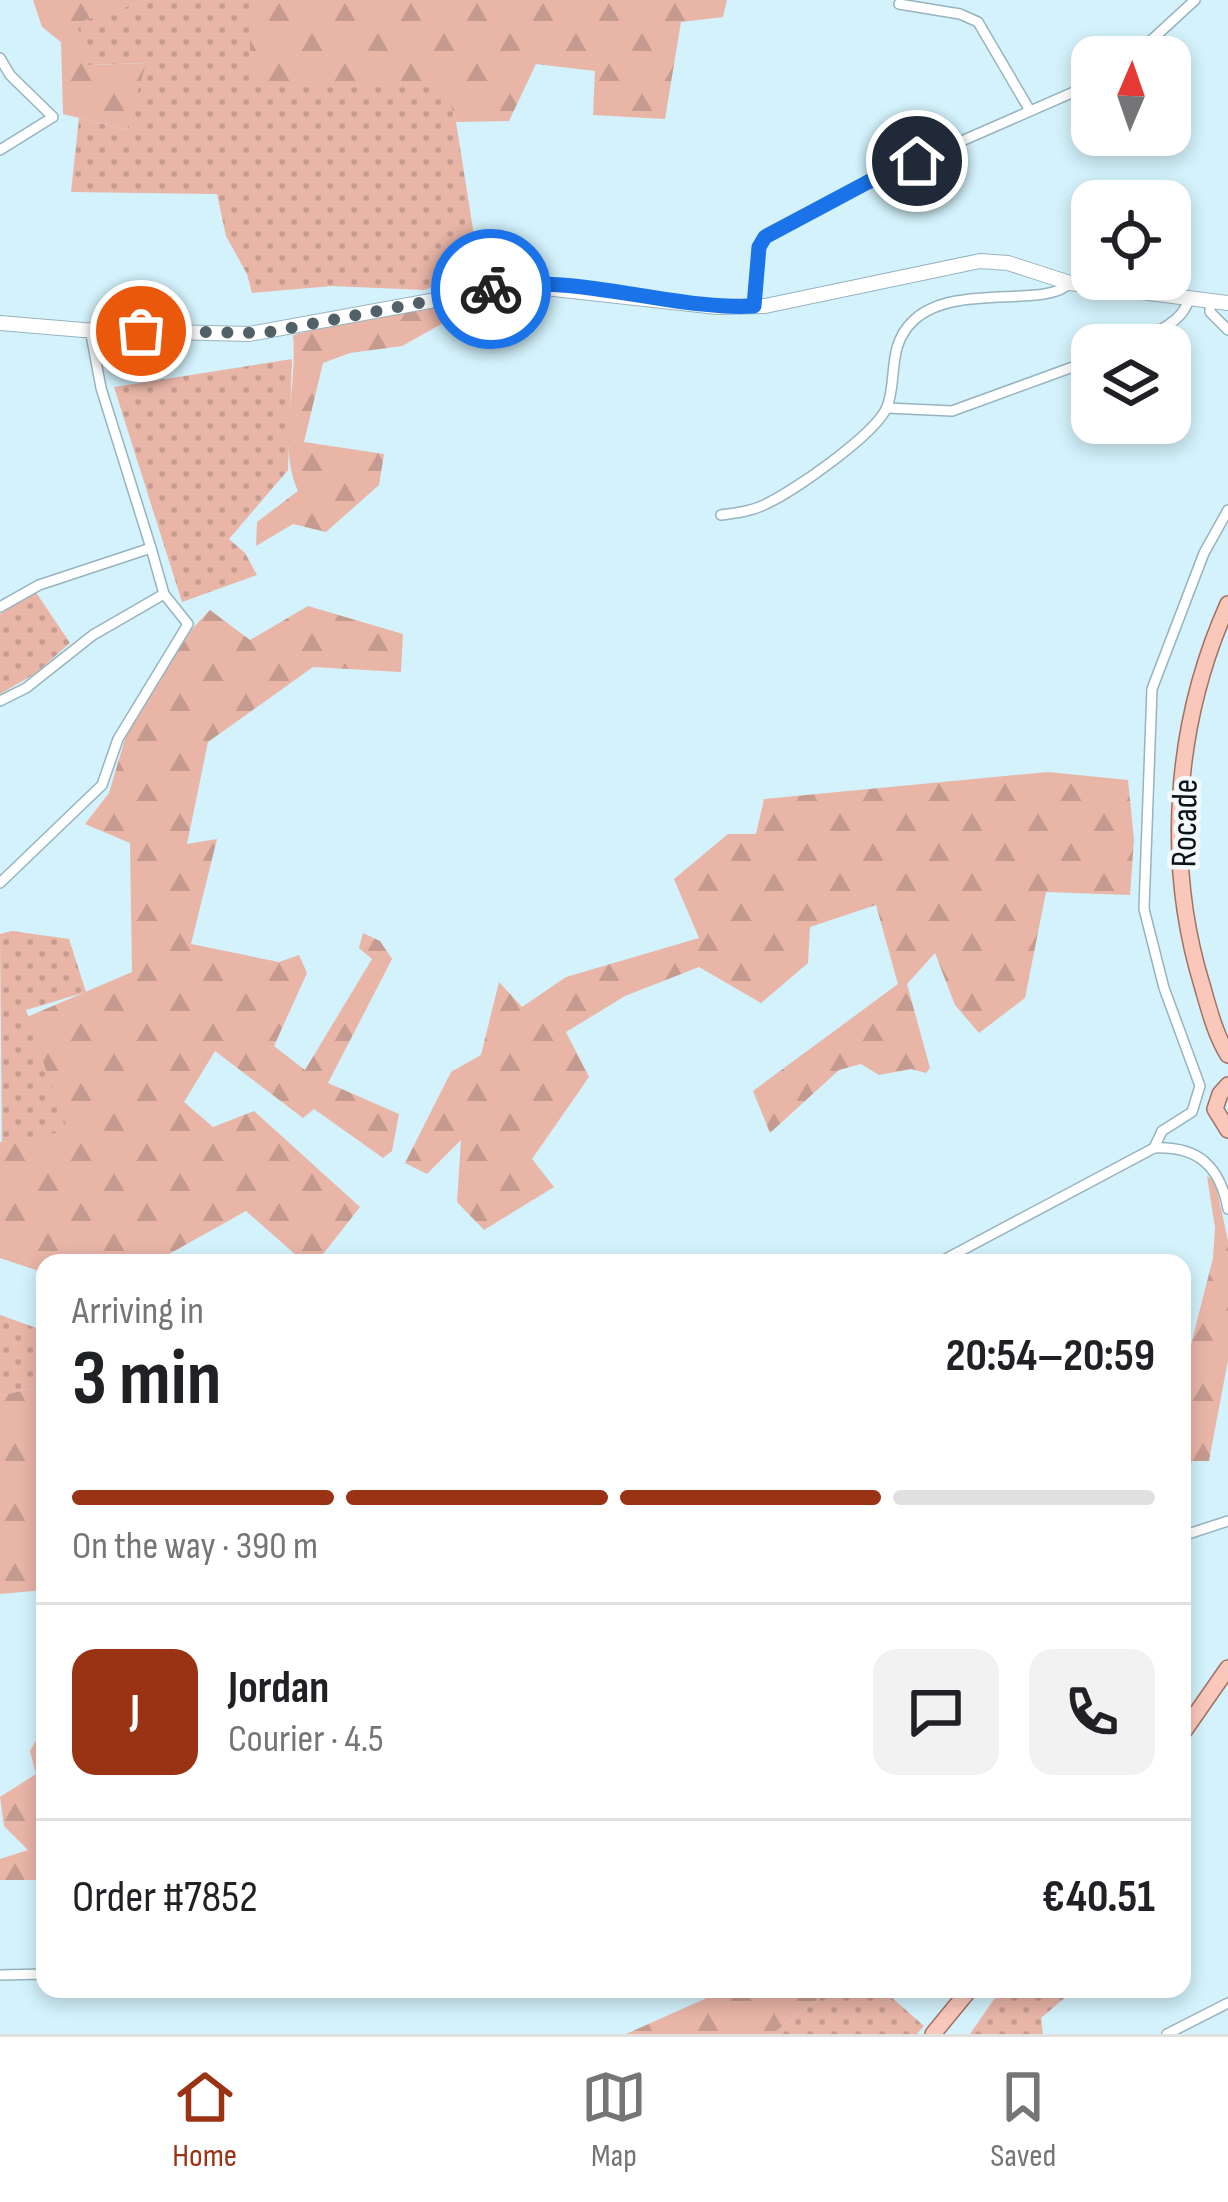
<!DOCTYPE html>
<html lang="en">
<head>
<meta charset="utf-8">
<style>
	:root { --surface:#fff; --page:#f2f2f2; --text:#202124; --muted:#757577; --line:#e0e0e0; --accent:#9a3214 }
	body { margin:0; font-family:"Sofia Sans Condensed",sans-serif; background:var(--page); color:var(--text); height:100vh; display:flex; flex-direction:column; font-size:45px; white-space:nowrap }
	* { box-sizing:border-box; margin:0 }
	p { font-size:39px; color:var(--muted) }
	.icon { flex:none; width:66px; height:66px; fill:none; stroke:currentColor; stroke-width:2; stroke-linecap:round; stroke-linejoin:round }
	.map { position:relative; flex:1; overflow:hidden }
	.drawer { position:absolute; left:36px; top:1254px; width:1155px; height:744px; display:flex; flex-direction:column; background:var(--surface); border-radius:24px; box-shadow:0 6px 18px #0003 }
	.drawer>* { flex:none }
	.needle { width:78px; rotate:2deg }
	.fabs { position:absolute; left:1071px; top:36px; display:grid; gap:24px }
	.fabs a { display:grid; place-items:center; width:120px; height:120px; border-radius:24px; background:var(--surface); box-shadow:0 6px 18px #0003; font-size:60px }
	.pin { position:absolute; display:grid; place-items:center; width:102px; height:102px; color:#fff; margin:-51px; border:6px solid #fff; border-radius:50%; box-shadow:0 3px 12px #0007 }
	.courier { position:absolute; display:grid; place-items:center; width:120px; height:120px; margin:-60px; border:9px solid #1a73e8; border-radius:50%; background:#fff; color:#222; box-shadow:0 3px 15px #0007 }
	.overview em { font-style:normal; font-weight:700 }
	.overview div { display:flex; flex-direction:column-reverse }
	.overview { display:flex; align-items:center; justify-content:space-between; height:204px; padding:0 36px }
	h1 { font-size:78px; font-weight:700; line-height:90px }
	.bar { display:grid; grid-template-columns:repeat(4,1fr); gap:18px 12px; align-content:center; height:144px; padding:0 36px }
	.bar i { height:15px; border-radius:9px; background:var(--line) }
	.bar .active { background:var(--accent) }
	.bar p { grid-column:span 4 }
	.line { display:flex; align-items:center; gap:30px; padding:0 36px; border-top:3px solid var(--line) }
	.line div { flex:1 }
	.round { display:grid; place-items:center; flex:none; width:126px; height:126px; border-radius:24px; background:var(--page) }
	.menu { display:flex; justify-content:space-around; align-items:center; height:168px; border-top:3px solid var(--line); background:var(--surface); font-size:33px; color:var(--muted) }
	.menu a { display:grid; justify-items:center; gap:6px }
	.menu .active { color:var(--accent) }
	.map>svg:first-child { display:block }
	.grass { fill:url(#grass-dots) }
	.forest { fill:url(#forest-firs) }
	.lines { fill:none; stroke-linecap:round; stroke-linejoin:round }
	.minor-casing { stroke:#97b4be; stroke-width:12 }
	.secondary-casing { stroke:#97b4be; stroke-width:16 }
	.primary-casing { stroke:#a37163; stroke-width:18 }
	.minor { stroke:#fff; stroke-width:9 }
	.secondary { stroke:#fff; stroke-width:14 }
	.primary { stroke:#fac8ba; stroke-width:15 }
	.done { stroke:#506167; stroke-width:12; stroke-dasharray:0 21.6 }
	.route { stroke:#1a73e8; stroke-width:15 }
	.labels { text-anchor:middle; stroke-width:9; stroke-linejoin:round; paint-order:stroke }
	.street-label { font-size:36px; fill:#091317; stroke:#f4fafc }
</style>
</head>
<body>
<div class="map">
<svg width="1228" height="2034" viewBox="0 0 1228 2034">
	<defs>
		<pattern id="grass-dots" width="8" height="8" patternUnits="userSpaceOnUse" patternTransform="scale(3)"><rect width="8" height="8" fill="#e8b5a7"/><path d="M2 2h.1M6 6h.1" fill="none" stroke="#c69b8f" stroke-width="1.8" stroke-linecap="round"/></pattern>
		<pattern id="forest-firs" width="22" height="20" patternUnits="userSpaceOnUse" patternTransform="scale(3)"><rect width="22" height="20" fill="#e8b5a7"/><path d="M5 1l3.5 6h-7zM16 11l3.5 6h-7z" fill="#c69b8f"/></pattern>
	</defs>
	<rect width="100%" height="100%" fill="#d3f2fb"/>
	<g class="grass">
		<path d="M147,0H250L445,82L456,122L479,267L424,290L332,286L252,293L247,274L226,236L217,194L71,192L79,118L127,130L145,63L87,65L76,23Z"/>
		<path d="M292,359L288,470L229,539L245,553L257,575L182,602L114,387Z"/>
		<path d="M35,591L70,643L36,673L0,694V614Z"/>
		<path d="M12,931L69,939L86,992L26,1010L69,1132L2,1142L0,934Z"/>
		<path d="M0,1315L45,1331V1385L0,1396Z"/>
		<path d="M832,1989H882L924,2026L917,2034H772Z"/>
		<path d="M1001,1989H1075L1041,2018L1043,2034H970Z"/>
	</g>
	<g class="forest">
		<path d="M33,0H147L77,23L87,65L146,63L127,130L63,114L61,42L42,27Z"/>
		<path d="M236,0H727L723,17L681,22L665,119L593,115L595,71L536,64L509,121L456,122L444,82L250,84V1Z"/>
		<path d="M441,299L445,322L402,346L350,353L323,363L304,442L384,454L379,485L326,532L293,524L256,546L257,522L298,491C277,445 298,385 293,335Z"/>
		<path d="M308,606L403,634L401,672L313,667L208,742L187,844L217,839L191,944L279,962L299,955L307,973L274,1046L305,1070L372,959L359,948L363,933L380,941L392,959L328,1083L399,1114L392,1151L383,1158L314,1109L303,1118L215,1051L184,1102L213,1127L254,1111L360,1207L316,1263H305L246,1211L153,1263H45V1273L0,1258V1142L68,1131L27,1017L132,972L130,843L85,824L109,793L128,729L192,629L210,610L250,640Z"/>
		<path d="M1048,772L1128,780L1134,839L1130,895L1046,892L1025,998L979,1033L955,1005L935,953L907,984L930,1068L926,1073L911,1069L879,1075L861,1064L839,1070L770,1133L753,1091L898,984L876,905L810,927L808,963L761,1003L699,967L625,996L566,1032L589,1077L532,1159L554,1187L484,1230L457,1202L461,1140L427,1174L405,1163L451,1072L481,1055L499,982L522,1007L566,977L699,938L674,879L728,834H756L764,799Z"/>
		<path d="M1207,1176L1215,1181L1228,1241V1360L1209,1461H1192L1182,1487V1380L1213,1258L1215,1228Z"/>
		<path d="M45,1385V1590L0,1594V1396Z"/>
		<path d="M45,1724V1880H0V1859L28,1850L4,1826L0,1797L36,1774L30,1751Z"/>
		<path d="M727,1989H832L772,2034H626Z"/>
	</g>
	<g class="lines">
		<defs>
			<g id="minor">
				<path d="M899,4L960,14L978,22L1029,109"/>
				<path d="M1133,57L1195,0"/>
				<path d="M0,58L10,75L53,117L0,150"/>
				<path d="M1210,302V312L1228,330"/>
				<path d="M754,306L759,247L765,237L868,182L1092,84"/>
				<path d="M90,329L101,388L151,548"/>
				<path d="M1126,345C1149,335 1182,325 1189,299"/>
				<path d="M887,408L952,411L1092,360"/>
				<path d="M721,515C737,513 752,511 766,504C794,491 876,434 887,407C898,379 886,346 914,320C955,282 1046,309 1070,283"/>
				<path d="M0,607L39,585L151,548L164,594L188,624L118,739L102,785L0,883"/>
				<path d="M0,701L26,688L93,635L164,594"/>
				<path d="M1154,1148L1162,1131L1192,1112L1200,1086L1164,988L1144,909L1152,689L1204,553L1228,510"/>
				<path d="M938,1263L1154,1148C1198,1146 1220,1166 1228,1209"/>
				<path d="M1182,1536L1228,1521"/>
				<path d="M0,1975L45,1974"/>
				<path d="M1167,2034L1228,2003"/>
			</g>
			<path id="secondary" d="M0,323L83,330L249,334L518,285L717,307L765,306L980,261L1008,263L1070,283L1228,303"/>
			<g id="primary">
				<path d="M1228,604C1175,722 1164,861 1202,985C1209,1009 1215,1034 1228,1055"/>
				<path d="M1228,1085L1220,1094L1215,1109L1228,1130"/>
				<path d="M1182,1734L1228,1668"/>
				<path d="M933,2034L970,1989"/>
			</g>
		</defs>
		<use href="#minor" class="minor-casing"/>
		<use href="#secondary" class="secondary-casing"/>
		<use href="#primary" class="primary-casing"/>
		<use href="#minor" class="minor"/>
		<use href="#secondary" class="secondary"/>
		<use href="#primary" class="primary"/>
	</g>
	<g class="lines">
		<path class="done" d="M141,331L264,333L491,289"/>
		<path class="route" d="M491,289C565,270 675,311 754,306L759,247L765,237L868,182L917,161"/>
	</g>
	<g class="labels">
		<g class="street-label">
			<text transform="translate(1183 823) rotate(-89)" y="13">Rocade</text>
		</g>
	</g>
</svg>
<div class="fabs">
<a><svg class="needle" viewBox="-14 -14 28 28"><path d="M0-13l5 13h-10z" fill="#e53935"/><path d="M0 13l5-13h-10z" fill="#757577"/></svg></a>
<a><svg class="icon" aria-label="locate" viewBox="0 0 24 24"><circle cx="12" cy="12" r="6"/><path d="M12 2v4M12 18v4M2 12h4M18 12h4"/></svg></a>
<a><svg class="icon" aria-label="layers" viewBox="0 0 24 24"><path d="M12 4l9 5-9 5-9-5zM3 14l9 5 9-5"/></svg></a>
</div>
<div class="pin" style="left:141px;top:331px;background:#ea580c"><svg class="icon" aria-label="bag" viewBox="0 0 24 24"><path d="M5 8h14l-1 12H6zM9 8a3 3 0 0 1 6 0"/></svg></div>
<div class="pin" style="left:917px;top:161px;background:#1f2937"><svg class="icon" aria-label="home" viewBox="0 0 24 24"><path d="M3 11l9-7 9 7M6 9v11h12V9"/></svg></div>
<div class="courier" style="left:491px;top:289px"><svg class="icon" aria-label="bike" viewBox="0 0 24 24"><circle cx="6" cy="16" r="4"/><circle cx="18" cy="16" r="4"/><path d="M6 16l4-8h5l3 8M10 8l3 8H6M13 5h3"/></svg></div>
<section class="drawer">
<div class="overview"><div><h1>3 min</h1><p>Arriving in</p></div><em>20:54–20:59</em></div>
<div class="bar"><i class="active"></i><i class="active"></i><i class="active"></i><i></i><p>On the way · 390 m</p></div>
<div class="line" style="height:216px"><b class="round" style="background:var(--accent);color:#fff">J</b><div><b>Jordan</b><p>Courier · 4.5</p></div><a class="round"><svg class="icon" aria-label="chat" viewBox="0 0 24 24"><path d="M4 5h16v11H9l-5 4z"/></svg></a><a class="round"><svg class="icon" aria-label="phone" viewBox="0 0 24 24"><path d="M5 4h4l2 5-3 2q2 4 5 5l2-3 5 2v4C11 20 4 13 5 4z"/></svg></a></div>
<div class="line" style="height:156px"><div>Order #7852</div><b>€40.51</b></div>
</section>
</div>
<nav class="menu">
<a class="active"><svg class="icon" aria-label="home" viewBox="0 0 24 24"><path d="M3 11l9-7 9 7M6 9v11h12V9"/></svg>Home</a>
<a><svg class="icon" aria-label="map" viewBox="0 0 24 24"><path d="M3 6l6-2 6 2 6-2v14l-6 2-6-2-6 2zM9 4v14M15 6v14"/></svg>Map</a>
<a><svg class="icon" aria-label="saved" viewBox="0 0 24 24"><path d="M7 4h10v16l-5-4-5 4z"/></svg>Saved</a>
</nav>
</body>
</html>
